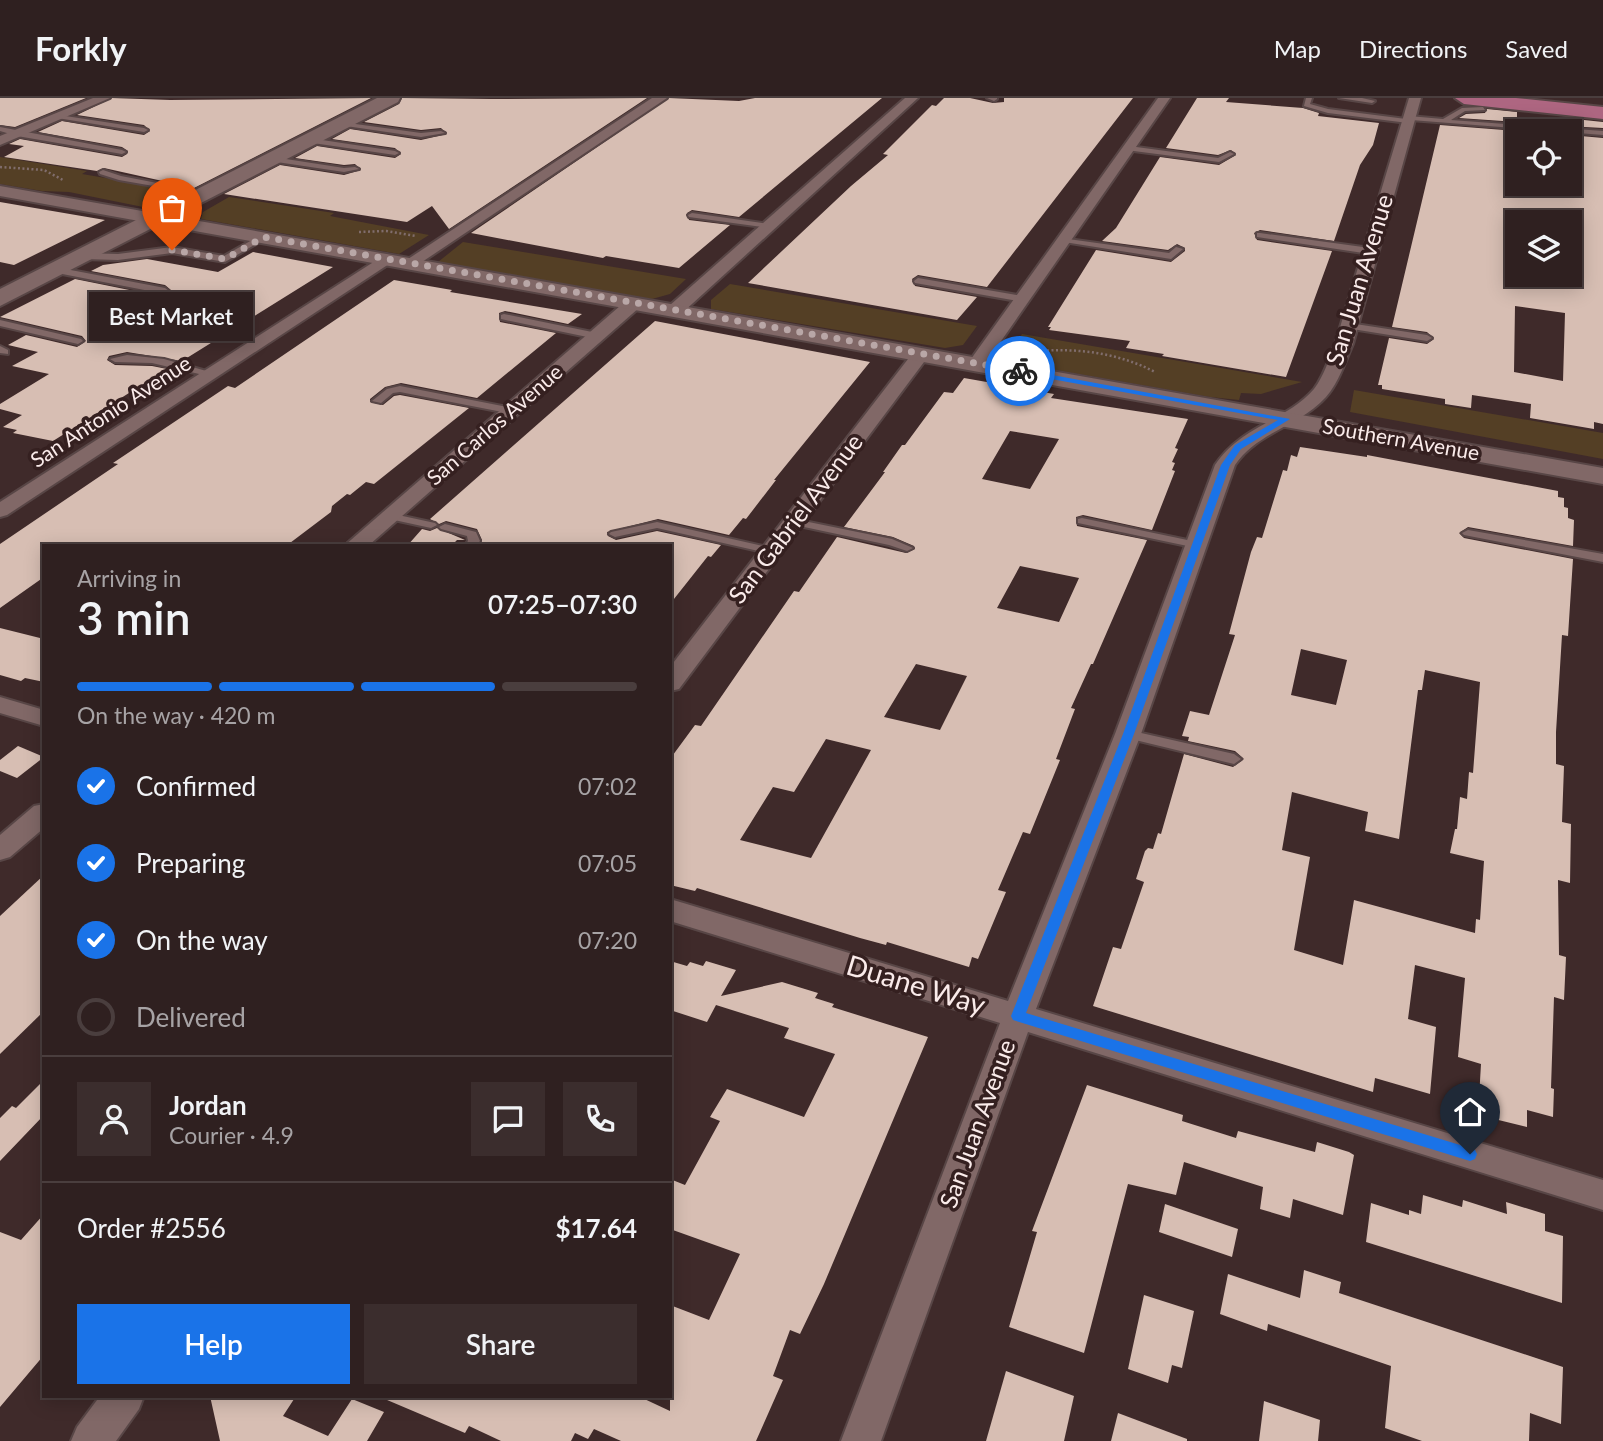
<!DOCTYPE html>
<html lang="en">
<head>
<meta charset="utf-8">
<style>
	:root { --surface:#2f2020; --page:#3b2d2d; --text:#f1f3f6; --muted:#a7a3a5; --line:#4a3e3e; --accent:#1a73e8 }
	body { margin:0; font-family:Lato,sans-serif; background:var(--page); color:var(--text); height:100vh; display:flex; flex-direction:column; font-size:26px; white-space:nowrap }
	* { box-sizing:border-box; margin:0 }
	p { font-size:23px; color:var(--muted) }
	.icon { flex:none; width:38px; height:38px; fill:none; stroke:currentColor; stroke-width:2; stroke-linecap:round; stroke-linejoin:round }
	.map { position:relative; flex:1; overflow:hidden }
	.details { position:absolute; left:42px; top:446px; width:630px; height:854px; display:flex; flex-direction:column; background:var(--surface); border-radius:0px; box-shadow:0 4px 18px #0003,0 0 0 2px var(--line) }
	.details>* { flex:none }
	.tools { position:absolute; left:1505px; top:21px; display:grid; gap:14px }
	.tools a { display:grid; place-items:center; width:77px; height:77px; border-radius:0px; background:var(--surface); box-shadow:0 4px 18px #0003,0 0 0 2px var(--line); font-size:35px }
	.pin { position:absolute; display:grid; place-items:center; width:60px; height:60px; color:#fff; margin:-72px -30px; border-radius:50% 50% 50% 0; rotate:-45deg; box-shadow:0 0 7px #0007 }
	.pin .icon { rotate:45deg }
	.courier { position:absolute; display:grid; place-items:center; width:70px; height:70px; margin:-35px; border:5px solid #1a73e8; border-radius:50%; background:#fff; color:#222; box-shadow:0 2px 9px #0007 }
	.bubble { position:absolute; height:49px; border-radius:0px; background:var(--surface); box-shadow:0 4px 18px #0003,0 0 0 2px var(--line); font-size:23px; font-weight:600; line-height:49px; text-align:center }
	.head em { font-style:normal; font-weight:600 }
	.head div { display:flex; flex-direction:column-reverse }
	.head { display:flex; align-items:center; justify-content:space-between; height:119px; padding:0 35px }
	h1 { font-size:46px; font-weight:600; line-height:52px }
	.bar { display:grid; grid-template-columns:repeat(4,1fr); gap:10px 7px; align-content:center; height:84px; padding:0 35px }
	.bar i { height:9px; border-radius:5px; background:var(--line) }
	.bar .current { background:var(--accent) }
	.bar p { grid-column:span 4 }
	.line { display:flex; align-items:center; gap:18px; padding:0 35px; border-top:2px solid var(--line) }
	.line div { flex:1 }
	.round { display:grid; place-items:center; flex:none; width:74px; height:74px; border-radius:0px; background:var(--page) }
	ol { padding:0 35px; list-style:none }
	li { display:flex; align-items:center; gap:21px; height:77px }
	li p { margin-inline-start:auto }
	li .icon { padding:7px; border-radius:50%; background:var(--accent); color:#fff; stroke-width:4 }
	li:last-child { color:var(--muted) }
	li i { width:38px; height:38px; border:4px solid var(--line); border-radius:50% }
	.button { display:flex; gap:14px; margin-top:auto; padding:14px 35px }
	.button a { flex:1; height:80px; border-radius:0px; background:var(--accent); color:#fff; font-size:28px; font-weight:600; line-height:80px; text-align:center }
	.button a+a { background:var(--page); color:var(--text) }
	header { display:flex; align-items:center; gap:42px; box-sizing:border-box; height:98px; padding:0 35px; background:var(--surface); border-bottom:2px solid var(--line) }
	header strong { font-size:33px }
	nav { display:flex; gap:38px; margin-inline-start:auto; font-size:24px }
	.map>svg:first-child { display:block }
	.green { fill:#543f25 }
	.building { fill:#d7beb3; fill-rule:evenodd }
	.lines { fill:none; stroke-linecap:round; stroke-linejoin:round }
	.service-casing { stroke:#584646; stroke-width:4 }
	.minor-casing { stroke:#584646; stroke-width:4 }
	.tertiary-casing { stroke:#584646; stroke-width:4 }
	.secondary-casing { stroke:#584646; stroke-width:4 }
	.primary-casing { stroke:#584646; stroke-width:4 }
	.path { stroke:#806d6c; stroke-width:2.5; stroke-dasharray:2 2.5; stroke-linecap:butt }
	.service { fill:#816867; fill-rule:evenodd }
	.minor { fill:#816867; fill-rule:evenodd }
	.tertiary { fill:#816867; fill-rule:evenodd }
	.secondary { fill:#816867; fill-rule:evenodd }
	.primary { fill:#ae6681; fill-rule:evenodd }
	.route { fill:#1a73e8 }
	.done { stroke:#b9a7a7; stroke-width:7; stroke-dasharray:0 12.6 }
	.labels { text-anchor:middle; stroke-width:7; stroke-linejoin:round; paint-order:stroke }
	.far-street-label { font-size:21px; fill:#faebea; stroke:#352020 }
	.street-label { font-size:24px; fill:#faebea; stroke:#352020 }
	.near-street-label { font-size:28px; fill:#faebea; stroke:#352020 }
</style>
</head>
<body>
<header>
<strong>Forkly</strong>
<nav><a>Map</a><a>Directions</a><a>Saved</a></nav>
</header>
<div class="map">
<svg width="1603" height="1343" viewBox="0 0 1603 1343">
	<rect width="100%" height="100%" fill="#3f2a2a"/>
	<g class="green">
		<path d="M0,59L87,73L82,76L176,92L143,109L69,94L42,93L0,86Z"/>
		<path d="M229,99L334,115L330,118L429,137L399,156L201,121L203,114Z"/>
		<path d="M463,144L686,181L670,196L652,201L438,164Z"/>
		<path d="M730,186L977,228L963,247L945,250L711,211V202Z"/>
		<path d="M1022,236L1302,284L1261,296L1241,295L1239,302L1210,299L1016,265L1010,253Z"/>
		<path d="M1354,292L1603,335V361L1350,314Z"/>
	</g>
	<g class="building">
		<path d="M0,0H86L15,29L0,27Z"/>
		<path d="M112,0L170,2L371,0L194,90L104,70L97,73L4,59L24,48L9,46L20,41L122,59L127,56L128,53L122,49L38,34L62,23L144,37L150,33L144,27L77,17Z"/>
		<path d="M402,0L491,1L647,0L449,131L432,108L407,124L224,96L280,67L344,77L361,72L355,66L344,67L295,60L317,48L395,60L401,56L395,50L332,41L350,31L421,42L447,36L441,30L421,32L364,24L399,6Z"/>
		<path d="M669,0L739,3L755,0H882L739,119L692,112L687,115L689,122L730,127L679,170L606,158L603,160L471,135Z"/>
		<path d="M944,0H970L993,5L1004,4V0H1133L987,189L918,177L912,181L915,188L977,199L957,222L748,185L851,88L888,57L883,56L932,7L936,8Z"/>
		<path d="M1197,0H1229L1226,4L1303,10L1319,15L1318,18L1379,25L1373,47L1360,67L1334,143L1260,132L1254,135L1257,142L1332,153L1286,279L1162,258L1164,256L1126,250L1130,243L1049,232L1051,229H1048L1096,152L1171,164L1185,153V150L1177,146L1168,152L1102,143L1116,130L1160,59L1219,67L1236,57L1231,52L1218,57L1166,50Z"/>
		<path d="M1487,11L1517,14V24L1459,20L1466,16L1485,15Z"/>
		<path d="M1565,20L1603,24V30L1566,28Z"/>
		<path d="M1440,27L1517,33V86H1570V37L1603,40V326L1594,324V331L1530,320L1531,306L1472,297L1471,310L1445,306V301L1382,291V287H1378L1389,240L1427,246L1434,241L1427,234L1392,229ZM1517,121L1570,124V177H1517ZM1515,208L1565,215L1563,283L1514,274Z"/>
		<path d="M0,104L29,109L105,122L14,167L0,164Z"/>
		<path d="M253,154L333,169L182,263L127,254L109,258L107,262L115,267L152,268L167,271L53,343L13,335L17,332L3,329L22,317L0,311V306L49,276L12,268L38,254L8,247L26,237L77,249L86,243L82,238L0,219L75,181L164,199L172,193L165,187L91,173L103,167L147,161L218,174Z"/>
		<path d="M394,182L452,192L450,194L582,216L568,226L505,213L499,215L500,224L556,235L477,300L401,285L385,289L370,301V304L383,307L394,298L400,297L469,310L374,386L366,384L350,397L347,396L332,408L331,414L286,448H44V479L0,510V446L118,366L113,365L228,288L235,290Z"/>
		<path d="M655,223L870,264L774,382H776L746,421L743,420L729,437L658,421L607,434L608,438L616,442L657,433L721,447L711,459L708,458L670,506V448H483L480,447L482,442L477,431L446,423L439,426L430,421Z"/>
		<path d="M964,280L1054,296L1051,300L1188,321L1175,350L1178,351L1172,364L1175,365L1172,372L1175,373L1152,432L1083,417L1076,419L1077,428L1147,442L1093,566H1091L1071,610L1075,611L1056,661L1060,662L1030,736L1023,734L998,792L1006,794L978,861L972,859L969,869L887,844L886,847L860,840L697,790L695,793L670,787V661L695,627L701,628L794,493L799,494L837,439L906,455L915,451L914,448L893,439L844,429L885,374H883L902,347H905L944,294L953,295ZM1010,333L1059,341L1030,391L982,381ZM1020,468L1079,480L1059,524L997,510ZM916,566L967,578L940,632L884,619ZM826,641L871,652L811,760L740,742L773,689L794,694Z"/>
		<path d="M1300,349L1367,359V357L1558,393V399L1564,400V409L1568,410V420L1574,422L1573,448L1468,429L1459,435L1464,440L1573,461L1568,538L1562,537L1556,634V666L1564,668L1562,724L1571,726L1570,785L1558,782L1559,857L1566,859L1564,902L1554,899L1551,990L1554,991L1553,1019L1527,1012V1029L1478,1017L1481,966L1458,959L1465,880L1415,867L1408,921L1436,929L1430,996L1375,980L1373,994L1093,908L1113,849L1121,851L1144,784L1136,781L1145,753L1148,750L1153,751L1158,735L1161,736L1184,656L1233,669L1244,661L1235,653L1188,643L1189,639L1182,638L1190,613L1209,617L1235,537L1229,536L1251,454L1257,439L1262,440L1283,372L1287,373L1291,357L1297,359ZM1301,551L1347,562L1336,607L1291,597ZM1425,572L1480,584L1473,675L1469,674L1467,701L1460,699L1457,731H1455L1450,755L1484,763L1480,822L1476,821L1475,835L1354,802L1343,867L1294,852L1310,759L1282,752L1292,694L1368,714L1365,733L1399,741L1418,592H1422Z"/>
		<path d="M437,430L465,442H457L451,448H407L422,431L430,433Z"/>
		<path d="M0,530L44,541V584L25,580L21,583L0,577Z"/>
		<path d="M18,648L44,659L17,680L0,673V662Z"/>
		<path d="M44,777V913L0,956V818Z"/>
		<path d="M670,863L687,868L690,864L703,868L706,863L736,872L721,898L782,884L818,895L815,900L834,906L832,909L928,939L824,1186L800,1236L790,1232L773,1278L783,1282L756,1343H621L594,1331L588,1341L575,1335L571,1343H501L469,1328L465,1335L380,1299L638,1298L670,1313V1207L709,1222L740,1156L670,1131V1081L685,1087L720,1023L710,1019L727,991L804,1019L835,956L784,940L789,930L716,907L707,924L670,912Z"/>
		<path d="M44,982V1017L0,1063V1020L12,1008L16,1010Z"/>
		<path d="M1087,987L1183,1017L1182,1023L1236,1040L1238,1033L1315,1054L1317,1044L1349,1054L1354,1057L1343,1117L1293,1101L1290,1120L1260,1111L1263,1089L1184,1064L1176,1097L1128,1086L1084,1255L1009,1229L1037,1134L1032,1133Z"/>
		<path d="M1423,1097L1462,1109L1463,1102L1507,1116L1506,1104L1545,1116V1133L1563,1138L1562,1205L1366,1144L1371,1105L1409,1117V1112L1421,1116Z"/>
		<path d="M1165,1106L1238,1131L1232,1159L1159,1134Z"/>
		<path d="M44,1116V1257L0,1309V1134L21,1142Z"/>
		<path d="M1304,1172L1341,1184L1339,1195L1563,1269L1561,1326L1530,1315L1529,1343H1422L1385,1330L1391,1268L1268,1226L1267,1233L1220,1216L1228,1176L1300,1200Z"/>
		<path d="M1144,1197L1194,1213L1182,1270L1172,1267L1168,1285L1128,1271Z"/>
		<path d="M1006,1273L1074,1298L1064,1343H986Z"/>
		<path d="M210,1298H296L283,1318L328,1338L352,1301L384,1314L367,1343H220Z"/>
		<path d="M1264,1303L1320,1322L1318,1343H1259Z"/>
		<path d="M1118,1315L1187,1341V1343H1111Z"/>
	</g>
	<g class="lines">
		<defs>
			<g id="service">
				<path d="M987,0H997V1L994,3Z"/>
				<path d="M1306,0H1312L1310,6L1328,11L1406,21L1409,18L1443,21L1462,10L1483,9L1485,12L1465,13L1451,22L1603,33V37L1411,22L1408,25L1328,15L1304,8Z"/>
				<path d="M1339,0H1362L1375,3L1372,5Z"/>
				<path d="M59,17L144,30L148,32L144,34L57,20Z"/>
				<path d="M341,24L421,35L441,33L445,35L421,39L339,27Z"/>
				<path d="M0,29L122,52L126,54L122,56L17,38L0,33Z"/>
				<path d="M309,40L395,53L399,55L395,57L306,44Z"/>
				<path d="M1129,48L1218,60L1230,54L1234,56L1219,64L1126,52Z"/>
				<path d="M273,59L344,70L355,69L359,71L344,74L270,63V59Z"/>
				<path d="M103,72L121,78L209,95L205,97L119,82L100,76L99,74Z"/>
				<path d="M692,115L770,126L774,128L770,130L689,119L688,117Z"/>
				<path d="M1260,135L1370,150L1374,153L1370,156L1257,139V135Z"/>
				<path d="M261,137L268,139L225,164L172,155L118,162L83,161L79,158L83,155L118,156L172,149L224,158Z"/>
				<path d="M1061,140L1169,155L1176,149L1183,151L1171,161L1064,144L1060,142Z"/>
				<path d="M55,169L165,190L169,193L165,196L52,174L51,172Z"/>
				<path d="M918,180L1023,198L1027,201L1023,204L915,185L914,183Z"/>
				<path d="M504,216L597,235L602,238L597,241L501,221V217Z"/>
				<path d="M0,222L81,241L83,243L78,246L0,228Z"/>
				<path d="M1349,225L1427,237L1432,240L1427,243L1346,230V226Z"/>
				<path d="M0,248L8,252V256L0,255Z"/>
				<path d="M127,257L164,261L217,276L212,279L152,265L115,264L110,261Z"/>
				<path d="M400,288L513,310L518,313L513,316L400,294L393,295L381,305L372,303L387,291Z"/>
				<path d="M389,415L435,425L437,427L431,430L385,420V416Z"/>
				<path d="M1082,420L1197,444L1203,447L1197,450L1078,425V421Z"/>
				<path d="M794,421L892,441L913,450L907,453L889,447L790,426L788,424Z"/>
				<path d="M657,424L772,450L778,453L772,456L657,430L615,439L609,436L611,434Z"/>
				<path d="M445,426L476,434L480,443L476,448H464L468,443L467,438L441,431L439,429Z"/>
				<path d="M1468,432L1603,456V464L1464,437L1462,435Z"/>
				<path d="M1128,632L1234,656L1241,661L1234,666L1123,639L1121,636Z"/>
			</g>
			<g id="minor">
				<path d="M93,0H110L0,47V38Z"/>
				<path d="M652,0H667L416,168L410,170L402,165Z"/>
				<path d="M905,0H918L681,216H669L667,212L669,208Z"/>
				<path d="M1158,0H1170L983,269H971L968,265L971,261Z"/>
				<path d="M1409,0H1421L1353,246C1345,264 1339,284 1326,299C1300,328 1257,334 1235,367L1141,636L1036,911L1603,1082V1112L1028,934L881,1343H841L1000,925L670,823V801L1008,903L1115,636L1215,367C1243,326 1285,324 1314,291C1324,278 1329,261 1335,246Z"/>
				<path d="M386,156L394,161L392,164L7,417L0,419V404Z"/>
				<path d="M634,200L640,201L642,205L640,209L368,448H344L628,201Z"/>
				<path d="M921,251L927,252L930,256L927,260L679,591L670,593V569L915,252Z"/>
				<path d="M0,599L44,612V628L0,615Z"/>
				<path d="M44,706V730L10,759L0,762V737L34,708Z"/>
				<path d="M100,1298H144L139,1311L116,1343H71L77,1329Z"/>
			</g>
			<path id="tertiary" d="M0,88L1603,370V386L0,98Z"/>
			<path id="secondary" d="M377,0H400L398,4L0,208V191Z"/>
			<path id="primary" d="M1455,0H1516L1603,9V21L1464,6Z"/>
		</defs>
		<use href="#service" class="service-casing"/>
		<use href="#minor" class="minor-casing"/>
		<use href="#tertiary" class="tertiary-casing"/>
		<use href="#secondary" class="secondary-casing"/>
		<use href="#primary" class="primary-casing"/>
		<g class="path">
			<path d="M0,69L44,72L63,82"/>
			<path d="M359,134L386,133L416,138"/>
			<path d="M1038,253C1079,250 1118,255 1155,274"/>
		</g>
		<use href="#service" class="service"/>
		<use href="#minor" class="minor"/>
		<use href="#tertiary" class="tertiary"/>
		<use href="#secondary" class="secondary"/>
		<use href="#primary" class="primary"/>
	</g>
	<path class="route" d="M1020,271L1290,321L1241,351L1230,367L1134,636L1026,915L1470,1050L1475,1052L1477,1056L1475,1061L1470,1063L1013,922L1011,918L1123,636L1221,367L1235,347L1278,322L1018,275Z"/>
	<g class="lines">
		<path class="done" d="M172,152L225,161L264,139L1020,273"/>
	</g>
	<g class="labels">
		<g class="far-street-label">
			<text transform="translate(111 314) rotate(-33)" y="7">San Antonio Avenue</text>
			<text transform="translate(495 327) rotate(-41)" y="7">San Carlos Avenue</text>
			<text transform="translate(1401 342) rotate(10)" y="7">Southern Avenue</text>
		</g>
		<g class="street-label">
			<text transform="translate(1360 182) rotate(-73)" y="8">San Juan Avenue</text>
			<text transform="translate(796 421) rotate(-53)" y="8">San Gabriel Avenue</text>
			<text transform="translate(978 1026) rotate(-70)" y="8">San Juan Avenue</text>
		</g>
		<g class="near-street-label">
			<text transform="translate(916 887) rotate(17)" y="10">Duane Way</text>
		</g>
	</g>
</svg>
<div class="tools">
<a><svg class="icon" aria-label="locate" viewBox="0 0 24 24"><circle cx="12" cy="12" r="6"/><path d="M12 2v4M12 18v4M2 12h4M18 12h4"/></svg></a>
<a><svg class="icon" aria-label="layers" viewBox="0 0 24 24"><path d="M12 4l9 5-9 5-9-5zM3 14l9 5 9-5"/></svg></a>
</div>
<div class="pin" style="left:172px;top:152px;background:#ea580c"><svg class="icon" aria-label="bag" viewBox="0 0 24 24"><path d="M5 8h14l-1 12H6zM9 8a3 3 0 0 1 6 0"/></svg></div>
<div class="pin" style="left:1470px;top:1056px;background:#1f2937"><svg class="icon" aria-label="home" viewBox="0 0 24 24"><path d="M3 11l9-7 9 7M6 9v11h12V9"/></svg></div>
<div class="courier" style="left:1020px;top:273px"><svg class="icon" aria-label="bike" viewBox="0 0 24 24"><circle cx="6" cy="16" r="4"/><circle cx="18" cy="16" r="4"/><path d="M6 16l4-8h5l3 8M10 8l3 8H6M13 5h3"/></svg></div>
<div class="bubble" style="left:89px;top:194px;width:164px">Best Market</div>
<section class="details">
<div class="head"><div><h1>3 min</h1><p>Arriving in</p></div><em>07:25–07:30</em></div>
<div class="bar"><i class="current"></i><i class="current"></i><i class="current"></i><i></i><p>On the way · 420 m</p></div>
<ol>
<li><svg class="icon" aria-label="check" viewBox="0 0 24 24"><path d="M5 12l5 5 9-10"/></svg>Confirmed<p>07:02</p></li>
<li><svg class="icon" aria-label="check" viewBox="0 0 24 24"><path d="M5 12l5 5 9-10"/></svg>Preparing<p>07:05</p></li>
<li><svg class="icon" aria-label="check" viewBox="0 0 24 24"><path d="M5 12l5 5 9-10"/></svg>On the way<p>07:20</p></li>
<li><i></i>Delivered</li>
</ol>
<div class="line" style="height:126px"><a class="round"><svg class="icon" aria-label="person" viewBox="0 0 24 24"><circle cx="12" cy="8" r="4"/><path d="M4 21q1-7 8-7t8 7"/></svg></a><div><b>Jordan</b><p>Courier · 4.9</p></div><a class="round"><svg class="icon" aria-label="chat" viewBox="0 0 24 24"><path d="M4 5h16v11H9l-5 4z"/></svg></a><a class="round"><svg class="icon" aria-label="phone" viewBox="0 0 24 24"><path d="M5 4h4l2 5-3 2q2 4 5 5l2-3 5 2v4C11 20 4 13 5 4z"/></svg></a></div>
<div class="line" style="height:91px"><div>Order #2556</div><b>$17.64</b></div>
<div class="button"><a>Help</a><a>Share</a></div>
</section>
</div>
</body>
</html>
